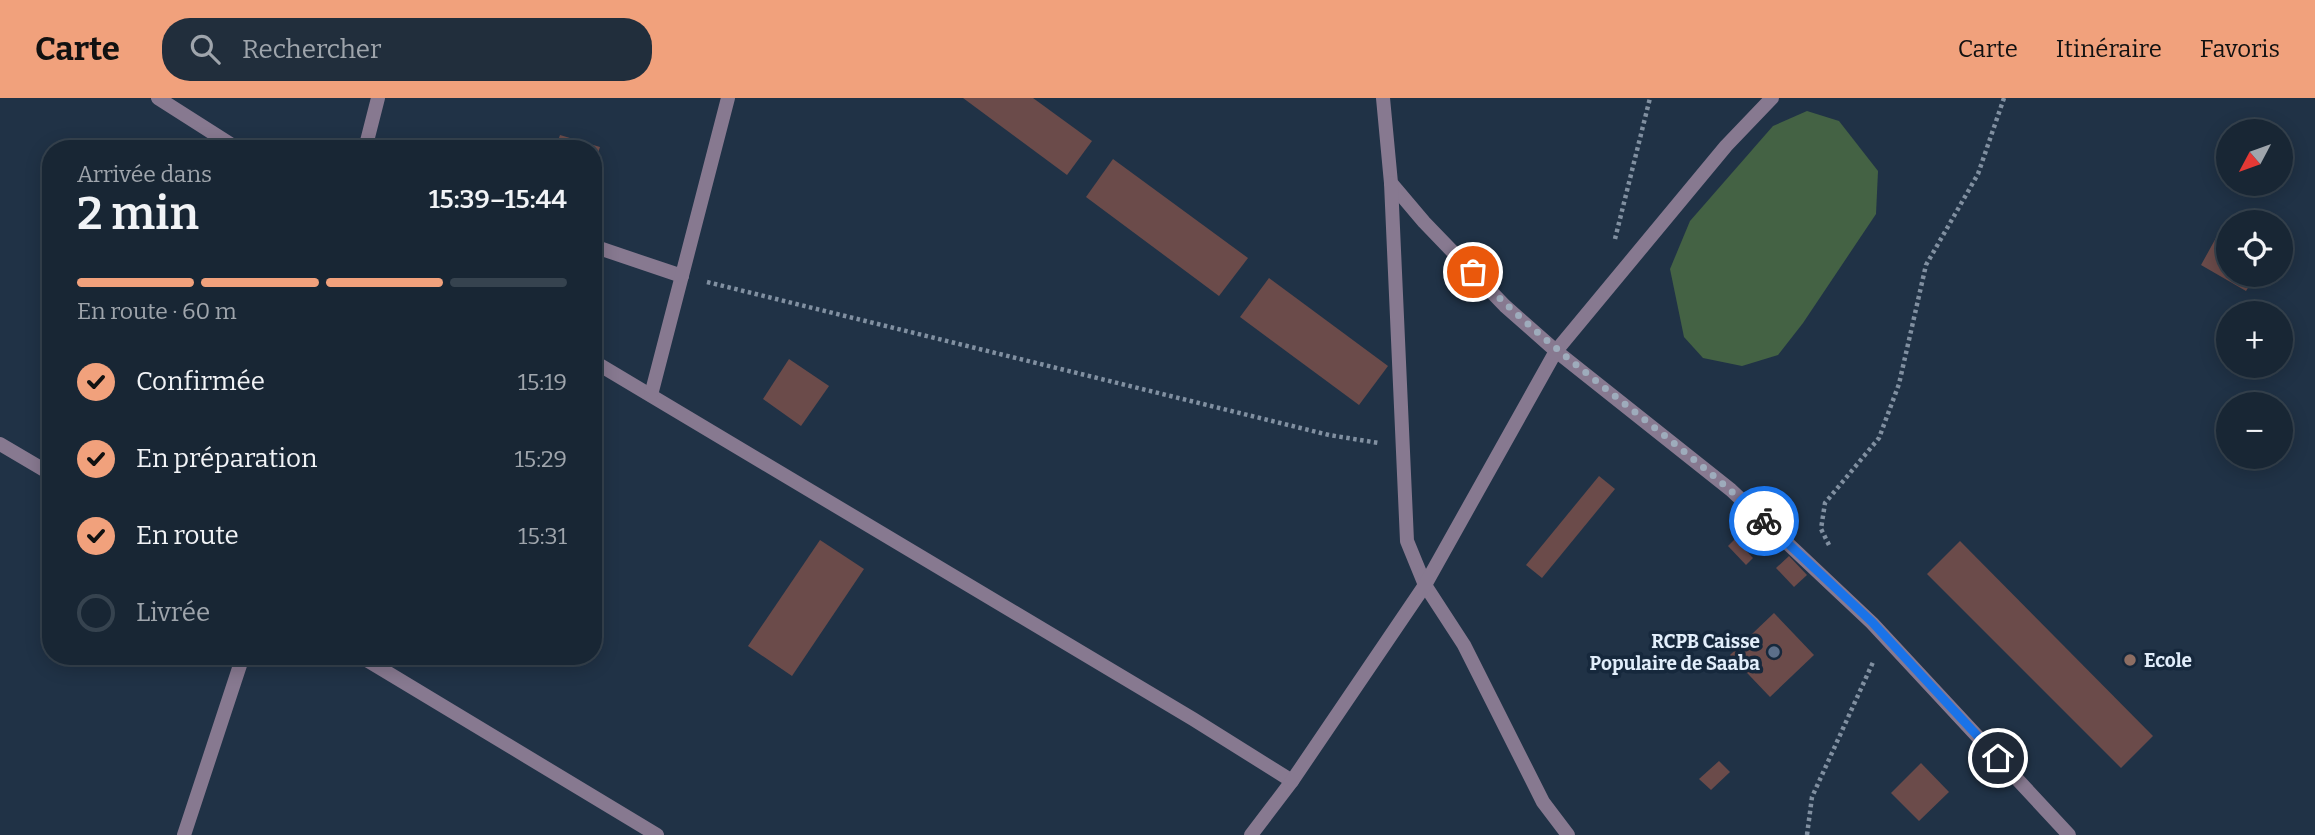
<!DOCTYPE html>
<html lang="fr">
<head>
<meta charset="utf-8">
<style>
	:root { --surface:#182634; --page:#212e3c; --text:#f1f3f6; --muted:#9fa5ac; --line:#36434f; --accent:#f1a17c }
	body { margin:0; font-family:Bitter,serif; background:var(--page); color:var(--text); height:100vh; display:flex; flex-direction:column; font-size:26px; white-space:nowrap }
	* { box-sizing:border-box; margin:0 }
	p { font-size:23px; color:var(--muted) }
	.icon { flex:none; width:38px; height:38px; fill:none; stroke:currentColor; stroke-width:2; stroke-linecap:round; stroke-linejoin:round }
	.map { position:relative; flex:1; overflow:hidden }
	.drawer { position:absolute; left:42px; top:42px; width:560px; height:525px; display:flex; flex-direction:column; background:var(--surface); border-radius:28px; box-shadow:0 4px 18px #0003,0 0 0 2px var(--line) }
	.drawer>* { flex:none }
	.needle { width:46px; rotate:229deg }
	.controls { position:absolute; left:2216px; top:21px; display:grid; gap:14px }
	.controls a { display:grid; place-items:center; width:77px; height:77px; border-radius:50%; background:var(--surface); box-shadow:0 4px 18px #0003,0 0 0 2px var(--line); font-size:35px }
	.pin { position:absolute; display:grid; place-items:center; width:60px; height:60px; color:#fff; margin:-30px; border:4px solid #fff; border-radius:50%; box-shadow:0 2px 7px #0007 }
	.courier { position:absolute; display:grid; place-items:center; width:70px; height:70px; margin:-35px; border:5px solid #1a73e8; border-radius:50%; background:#fff; color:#222; box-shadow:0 2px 9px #0007 }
	.head em { font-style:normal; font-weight:600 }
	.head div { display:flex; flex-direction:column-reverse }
	.head { display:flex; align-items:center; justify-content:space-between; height:119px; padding:0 35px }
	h1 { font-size:46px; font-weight:600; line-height:52px }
	.bar { display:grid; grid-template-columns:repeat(4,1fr); gap:10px 7px; align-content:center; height:84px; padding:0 35px }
	.bar i { height:9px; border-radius:5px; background:var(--line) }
	.bar .selected { background:var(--accent) }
	.bar p { grid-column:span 4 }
	ol { padding:0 35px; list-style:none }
	li { display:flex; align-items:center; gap:21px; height:77px }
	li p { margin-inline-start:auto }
	li .icon { padding:7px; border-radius:50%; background:var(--accent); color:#111; stroke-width:4 }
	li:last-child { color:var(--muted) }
	li i { width:38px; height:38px; border:4px solid var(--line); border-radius:50% }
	header { display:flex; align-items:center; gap:42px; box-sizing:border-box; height:98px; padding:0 35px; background:var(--accent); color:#111 }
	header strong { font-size:33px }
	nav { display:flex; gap:38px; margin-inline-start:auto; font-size:24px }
	.search { width:490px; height:63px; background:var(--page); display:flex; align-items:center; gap:18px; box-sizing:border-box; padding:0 24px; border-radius:28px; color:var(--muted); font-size:26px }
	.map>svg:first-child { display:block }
	.green { fill:#446244 }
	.building { fill:#6b4b4a }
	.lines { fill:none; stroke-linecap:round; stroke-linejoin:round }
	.path { stroke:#8190a1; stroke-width:4.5; stroke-dasharray:3.5 3.5; stroke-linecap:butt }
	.minor { stroke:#877990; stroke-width:14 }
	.done { stroke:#9eacbc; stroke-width:7; stroke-dasharray:0 12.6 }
	.route { stroke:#1a73e8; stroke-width:9 }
	.service-dot { fill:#5c6f8a; stroke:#16283c; stroke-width:2.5 }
	.education-dot { fill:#8d6e63; stroke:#16283c; stroke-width:2.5 }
	.labels { text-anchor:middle; stroke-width:7; stroke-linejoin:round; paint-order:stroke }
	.poi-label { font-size:19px; font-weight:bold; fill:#e2eefb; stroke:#16283c; text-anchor:end }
</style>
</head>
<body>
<header>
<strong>Carte</strong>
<div class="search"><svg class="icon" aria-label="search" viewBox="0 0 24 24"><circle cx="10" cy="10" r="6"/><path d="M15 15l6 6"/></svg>Rechercher</div>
<nav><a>Carte</a><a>Itinéraire</a><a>Favoris</a></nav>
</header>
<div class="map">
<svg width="2315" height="737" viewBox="0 0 2315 737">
	<rect width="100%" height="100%" fill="#203246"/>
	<path class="green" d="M1807,13L1839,23L1878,73L1876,116L1803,225L1778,257L1742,268L1703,260L1684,239L1670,171L1690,123L1773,28Z"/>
	<g class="building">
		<path d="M963,0H1033L1092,43L1067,77Z"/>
		<path d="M560,37L600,49L594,68L593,51H555Z"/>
		<path d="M1113,61L1248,160L1219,198L1086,99Z"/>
		<path d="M2222,129L2228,132V177H2256L2246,193L2201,167Z"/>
		<path d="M1269,180L1388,268L1359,307L1240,219Z"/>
		<path d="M789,261L829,288L801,328L763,301Z"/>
		<path d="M1599,378L1615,391L1542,480L1526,467Z"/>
		<path d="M1735,441L1753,460L1746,467L1728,448Z"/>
		<path d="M820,442L864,471L792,578L748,548Z"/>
		<path d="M1960,443L2153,638L2121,670L1927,476Z"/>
		<path d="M1789,458L1807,477L1794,489L1776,470Z"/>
		<path d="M1774,515L1814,557L1770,599L1730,557Z"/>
		<path d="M1719,663L1730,674L1711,692L1699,681Z"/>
		<path d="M1921,665L1949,694L1919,723L1891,695Z"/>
	</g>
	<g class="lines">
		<g class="path">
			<path d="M1615,141L1650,0"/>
			<path d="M707,184L1329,337L1379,345"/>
			<path d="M1829,447L1821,431L1825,405L1879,340L1899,286L1926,167L1978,76L2004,0"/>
			<path d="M1807,737L1812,699L1874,562"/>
		</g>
		<g class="minor">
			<path d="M158,0L238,51"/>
			<path d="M1383,0L1391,85L1424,124L1505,208L1556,253L1731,392L1872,525L2069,737"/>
			<path d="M365,51L378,0"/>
			<path d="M1391,85L1407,443L1425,487L1464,547L1543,704L1568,737"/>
			<path d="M593,148L682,178"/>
			<path d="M593,263L1193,621L1292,683"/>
			<path d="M651,297L728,0"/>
			<path d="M0,346L51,376"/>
			<path d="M360,558L657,737"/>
			<path d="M184,737L243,558"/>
			<path d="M1251,737L1292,683L1425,487L1556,253L1726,48L1772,0"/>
		</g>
	</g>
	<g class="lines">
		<path class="done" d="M1473,174C1563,266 1671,335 1764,423"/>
		<path class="route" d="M1764,423L1872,524L1998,660"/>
	</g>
	<circle class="service-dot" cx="1774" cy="554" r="7"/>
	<circle class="education-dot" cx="2130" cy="562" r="7"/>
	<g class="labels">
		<g class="poi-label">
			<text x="1760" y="550">RCPB Caisse<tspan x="1760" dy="22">Populaire de Saaba</tspan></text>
			<text x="2144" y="569" text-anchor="start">Ecole</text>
		</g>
	</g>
</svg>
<div class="controls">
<a><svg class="needle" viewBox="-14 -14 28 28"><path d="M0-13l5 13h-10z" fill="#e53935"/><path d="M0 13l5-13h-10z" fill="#9fa5ac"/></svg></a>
<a><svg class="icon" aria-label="locate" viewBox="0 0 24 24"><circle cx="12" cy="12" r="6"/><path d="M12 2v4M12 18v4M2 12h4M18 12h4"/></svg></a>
<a>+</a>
<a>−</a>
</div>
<div class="pin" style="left:1473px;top:174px;background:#ea580c"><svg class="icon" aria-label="bag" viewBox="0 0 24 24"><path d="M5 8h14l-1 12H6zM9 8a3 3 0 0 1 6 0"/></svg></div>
<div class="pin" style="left:1998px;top:660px;background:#1f2937"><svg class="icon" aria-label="home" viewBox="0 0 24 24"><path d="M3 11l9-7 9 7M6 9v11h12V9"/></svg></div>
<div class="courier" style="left:1764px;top:423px"><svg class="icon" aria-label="bike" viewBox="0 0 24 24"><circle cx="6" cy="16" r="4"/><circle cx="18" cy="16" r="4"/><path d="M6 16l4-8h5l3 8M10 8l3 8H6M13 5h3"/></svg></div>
<section class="drawer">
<div class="head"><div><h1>2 min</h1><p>Arrivée dans</p></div><em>15:39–15:44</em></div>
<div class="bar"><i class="selected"></i><i class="selected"></i><i class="selected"></i><i></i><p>En route · 60 m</p></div>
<ol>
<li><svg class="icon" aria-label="check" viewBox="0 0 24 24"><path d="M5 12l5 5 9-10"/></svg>Confirmée<p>15:19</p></li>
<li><svg class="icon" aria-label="check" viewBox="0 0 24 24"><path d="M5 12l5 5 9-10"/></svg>En préparation<p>15:29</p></li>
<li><svg class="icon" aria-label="check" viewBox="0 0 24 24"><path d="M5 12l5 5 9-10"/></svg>En route<p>15:31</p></li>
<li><i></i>Livrée</li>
</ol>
</section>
</div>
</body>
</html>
